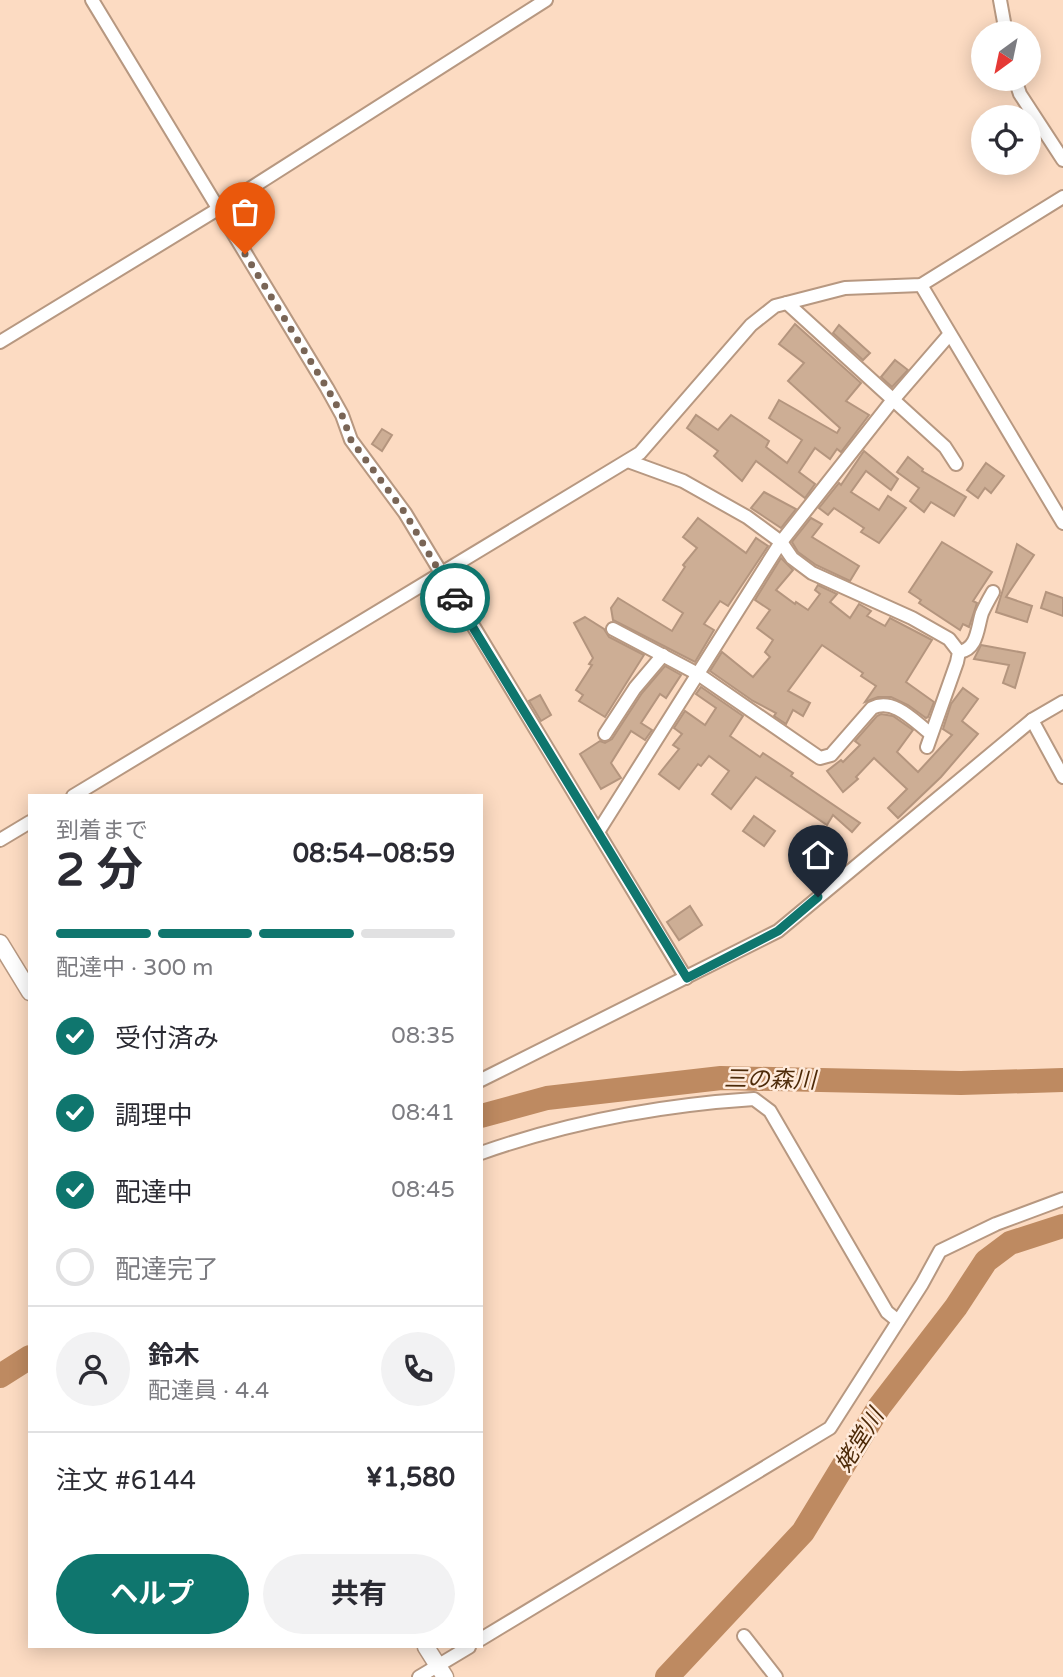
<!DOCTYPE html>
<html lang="ja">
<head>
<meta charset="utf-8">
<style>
	:root { --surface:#fff; --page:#f2f2f3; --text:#2b2b33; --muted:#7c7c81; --line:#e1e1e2; --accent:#0f766e }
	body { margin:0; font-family:"Varela Round","Noto Sans JP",sans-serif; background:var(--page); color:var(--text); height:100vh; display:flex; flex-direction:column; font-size:26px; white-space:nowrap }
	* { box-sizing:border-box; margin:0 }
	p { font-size:23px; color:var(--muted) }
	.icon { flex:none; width:38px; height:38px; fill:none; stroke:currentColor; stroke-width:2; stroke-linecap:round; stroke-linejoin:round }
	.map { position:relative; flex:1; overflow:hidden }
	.drawer { position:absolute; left:28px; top:794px; width:455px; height:854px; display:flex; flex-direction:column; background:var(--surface); border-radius:0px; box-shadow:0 4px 18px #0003 }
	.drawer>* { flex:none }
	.needle { width:46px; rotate:213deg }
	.fabs { position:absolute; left:971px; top:21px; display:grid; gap:14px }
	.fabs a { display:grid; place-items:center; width:70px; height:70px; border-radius:50%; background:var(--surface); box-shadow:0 4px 18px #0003; font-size:35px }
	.pin { position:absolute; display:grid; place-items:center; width:60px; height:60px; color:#fff; margin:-72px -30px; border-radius:50% 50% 50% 0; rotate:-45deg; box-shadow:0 0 7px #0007 }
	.pin .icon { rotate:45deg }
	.courier { position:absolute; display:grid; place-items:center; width:70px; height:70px; margin:-35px; border:5px solid #0f766e; border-radius:50%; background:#fff; color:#222; box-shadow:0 2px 9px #0007 }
	.headline em { font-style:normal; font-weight:700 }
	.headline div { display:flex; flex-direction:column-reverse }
	.headline { display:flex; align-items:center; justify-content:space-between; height:119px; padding:0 28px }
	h1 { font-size:46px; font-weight:700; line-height:52px }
	.bar { display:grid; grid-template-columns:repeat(4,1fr); gap:10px 7px; align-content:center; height:84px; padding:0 28px }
	.bar i { height:9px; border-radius:5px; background:var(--line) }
	.bar .active { background:var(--accent) }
	.bar p { grid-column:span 4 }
	.line { display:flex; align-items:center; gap:18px; padding:0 28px; border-top:2px solid var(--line) }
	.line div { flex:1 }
	.round { display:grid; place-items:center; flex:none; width:74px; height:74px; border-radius:37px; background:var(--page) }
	ol { padding:0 28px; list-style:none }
	li { display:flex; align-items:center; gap:21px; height:77px }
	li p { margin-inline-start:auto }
	li .icon { padding:7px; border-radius:50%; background:var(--accent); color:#fff; stroke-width:4 }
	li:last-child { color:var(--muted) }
	li i { width:38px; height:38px; border:4px solid var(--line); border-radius:50% }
	.button { display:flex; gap:14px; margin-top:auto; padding:14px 28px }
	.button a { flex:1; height:80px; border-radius:42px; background:var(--accent); color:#fff; font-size:28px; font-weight:700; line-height:80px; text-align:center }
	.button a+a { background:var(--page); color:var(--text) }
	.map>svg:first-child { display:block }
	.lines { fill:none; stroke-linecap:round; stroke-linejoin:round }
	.river { stroke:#be8a61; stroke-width:24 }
	.building { fill:#cdae95; stroke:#b4957e; stroke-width:2 }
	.minor-casing { stroke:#b79881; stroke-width:16 }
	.tertiary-casing { stroke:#b79881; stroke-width:19 }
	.minor { stroke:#fff; stroke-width:12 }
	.tertiary { stroke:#fff; stroke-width:16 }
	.done { stroke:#796556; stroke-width:7; stroke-dasharray:0 12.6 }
	.route { stroke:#0f766e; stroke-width:9 }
	.labels { text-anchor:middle; stroke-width:5; stroke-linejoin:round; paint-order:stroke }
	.water-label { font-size:23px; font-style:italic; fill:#4d2a08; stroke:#ffebdc }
</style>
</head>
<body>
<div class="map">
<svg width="1063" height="1677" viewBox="0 0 1063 1677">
	<rect width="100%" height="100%" fill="#fcdbc2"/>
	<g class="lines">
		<g class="river">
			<path d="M481,1116L547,1098L721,1078L961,1083L1063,1080"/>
			<path d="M0,1376L30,1357"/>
			<path d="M667,1677L803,1532L879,1407L956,1307L986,1261L1010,1243L1063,1226"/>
		</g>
	</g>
	<g class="building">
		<path d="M795,324L861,383L846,401L869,415L841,452L837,449L830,459L815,448L799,472L815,484L805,498L756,461L742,481L714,456L718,451L687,428L696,415L718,430L731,415L769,441L766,447L787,463L802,440L769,418L779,400L837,433L840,428L788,381L804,363L779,344Z"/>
		<path d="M839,325L870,353L863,360L833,333Z"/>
		<path d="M895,360L908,370L892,387L881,377Z"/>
		<path d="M382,429L392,435L382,451L372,444Z"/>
		<path d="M864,451L898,479L891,490L866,471L851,492L879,510L888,496L906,508L879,543L861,532L864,528L834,508L828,515L819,508L839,483L841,485Z"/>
		<path d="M908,457L923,469L922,471L966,497L954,516L931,502L924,512L910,501L919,488L897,472Z"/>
		<path d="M986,463L1004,476L991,493L985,488L978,498L967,490Z"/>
		<path d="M764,492L796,509L781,528L751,508Z"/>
		<path d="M698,518L746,553L756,538L768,546L728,606L720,601L704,624L714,630L695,662L613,620L611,608L618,598L672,631L683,613L663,600L685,567L683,565L697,548L683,537Z"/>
		<path d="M811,518L822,524L812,537L859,566L850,581L816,565L798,552L792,542Z"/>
		<path d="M942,542L992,572L973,601L977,603L969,627L963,624L960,630L919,603L921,600L909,592Z"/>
		<path d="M1017,544L1034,555L1006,597L1032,606L1027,622L996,612Z"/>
		<path d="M781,558L793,570L776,590L795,604L796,602L808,610L820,594L815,590L818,585L837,594L830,602L850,618L859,604L871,611L867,616L885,626L890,618L932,640L906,682L934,702L928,717L926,718L908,705L891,697H878L865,702L876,686L861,676L863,673L822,645L788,691L810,703L803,716L793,710L786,724L774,716L776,713L753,701L710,671L722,652L753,677L770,657L765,652L773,640L757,628L770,610L755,600Z"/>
		<path d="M1046,592L1063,598V616L1041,608Z"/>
		<path d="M585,617L604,629L609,637L644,655L605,717L579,701L583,695L576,690L592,665L589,664L593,658L574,623Z"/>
		<path d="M981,645L1025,653L1015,688L1003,683L1009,665L974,659Z"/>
		<path d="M665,666L681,675L666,698L660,694L641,723L652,730L645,740L631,731L611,763L621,778L601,789L580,754L600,741L605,743L612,739L642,693Z"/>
		<path d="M701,687L743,716L730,736L760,757L763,753L793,773L791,776L860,823L852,832L833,815L827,825L756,777L731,809L712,794L729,771L709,756L701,766L698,764L679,789L659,774L679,749L673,745L682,734L674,728L685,711L705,725L716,708L696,694Z"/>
		<path d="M963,688L978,699L962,721L978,734L941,777L898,818L888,808L907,789L874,758L856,777L858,779L843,792L827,771L841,760L843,762L860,745L855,741L877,716L881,714L893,716L913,730L897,752L918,772L952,735L943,729L951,704Z"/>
		<path d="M540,695L551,715L541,721L529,701Z"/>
		<path d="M754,816L775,831L764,846L743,831Z"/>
		<path d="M690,906L702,925L679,940L667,922Z"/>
	</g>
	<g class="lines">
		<defs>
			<g id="minor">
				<path d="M92,0L327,388L342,415L351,440L405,513L686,978"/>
				<path d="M1000,0L1006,33"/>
				<path d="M1015,79L1020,94L1063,160"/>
				<path d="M921,285L1063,523"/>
				<path d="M787,303L945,447L956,464"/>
				<path d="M0,342L218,209L546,0"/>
				<path d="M628,461L683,481L747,517L781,542L792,558L812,573L912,618L949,639L959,652L957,662L927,747"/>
				<path d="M613,629L698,674L820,758L831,755L872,708C894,697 915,722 931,734"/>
				<path d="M959,652C978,649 977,628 982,613C985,606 989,599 993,592"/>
				<path d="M1032,720L1063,777"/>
				<path d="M605,734L635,688L663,655"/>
				<path d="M73,796L640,453L751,325L775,306L845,288L921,285L1063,197"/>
				<path d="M598,832L781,542L892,401L949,335"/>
				<path d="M0,840L30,822"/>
				<path d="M481,1080L778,931L1032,720L1063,702"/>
				<path d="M481,1153C569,1122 661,1105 754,1099L770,1111L887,1312L898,1321"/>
				<path d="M744,1636L776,1677"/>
				<path d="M481,1639L830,1428L922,1284L940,1251L996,1224L1063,1199"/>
				<path d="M419,1677L469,1647"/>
			</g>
			<g id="tertiary">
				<path d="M0,943L30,992"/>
				<path d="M426,1647L445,1677"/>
			</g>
		</defs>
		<use href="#minor" class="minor-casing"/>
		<use href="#tertiary" class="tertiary-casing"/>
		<use href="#minor" class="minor"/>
		<use href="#tertiary" class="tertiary"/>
	</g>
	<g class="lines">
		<path class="done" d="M245,254L327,388L342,415L351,440L405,513L455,598"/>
		<path class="route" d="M455,598L687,978L778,931L818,897"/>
	</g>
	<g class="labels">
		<g class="water-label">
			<text transform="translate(770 1079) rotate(1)" y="8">三の森川</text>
			<text transform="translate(859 1440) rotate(-58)" y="8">姥堂川</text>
		</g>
	</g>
</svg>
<div class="fabs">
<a><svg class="needle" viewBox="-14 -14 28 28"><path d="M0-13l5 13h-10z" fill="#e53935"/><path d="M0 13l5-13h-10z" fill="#7c7c81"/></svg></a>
<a><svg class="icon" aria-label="locate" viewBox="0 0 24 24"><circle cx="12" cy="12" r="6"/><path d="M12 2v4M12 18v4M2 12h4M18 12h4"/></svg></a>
</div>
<div class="pin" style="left:245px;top:254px;background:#ea580c"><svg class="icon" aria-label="bag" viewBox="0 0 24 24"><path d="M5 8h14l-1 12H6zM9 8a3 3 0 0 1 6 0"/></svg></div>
<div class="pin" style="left:818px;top:897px;background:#1f2937"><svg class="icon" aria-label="home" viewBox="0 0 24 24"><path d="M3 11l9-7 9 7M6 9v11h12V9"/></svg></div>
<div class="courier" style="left:455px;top:598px"><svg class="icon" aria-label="car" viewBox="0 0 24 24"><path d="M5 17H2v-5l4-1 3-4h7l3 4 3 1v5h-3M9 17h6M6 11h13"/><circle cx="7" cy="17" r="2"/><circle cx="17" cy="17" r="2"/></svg></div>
<section class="drawer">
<div class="headline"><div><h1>2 分</h1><p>到着まで</p></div><em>08:54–08:59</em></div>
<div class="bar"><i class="active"></i><i class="active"></i><i class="active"></i><i></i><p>配達中 · 300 m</p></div>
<ol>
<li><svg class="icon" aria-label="check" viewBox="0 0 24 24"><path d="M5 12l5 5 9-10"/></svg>受付済み<p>08:35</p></li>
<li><svg class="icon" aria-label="check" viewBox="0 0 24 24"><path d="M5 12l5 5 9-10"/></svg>調理中<p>08:41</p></li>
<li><svg class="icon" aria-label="check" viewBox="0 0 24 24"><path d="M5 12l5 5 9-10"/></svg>配達中<p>08:45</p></li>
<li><i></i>配達完了</li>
</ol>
<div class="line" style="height:126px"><a class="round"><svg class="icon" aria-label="person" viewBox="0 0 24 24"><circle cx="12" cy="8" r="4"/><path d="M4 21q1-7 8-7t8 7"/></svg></a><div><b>鈴木</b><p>配達員 · 4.4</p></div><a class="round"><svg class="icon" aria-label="phone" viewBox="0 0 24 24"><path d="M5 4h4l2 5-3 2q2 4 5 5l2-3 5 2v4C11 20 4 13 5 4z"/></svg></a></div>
<div class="line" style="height:91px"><div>注文 #6144</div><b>¥1,580</b></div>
<div class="button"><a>ヘルプ</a><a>共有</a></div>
</section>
</div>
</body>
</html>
